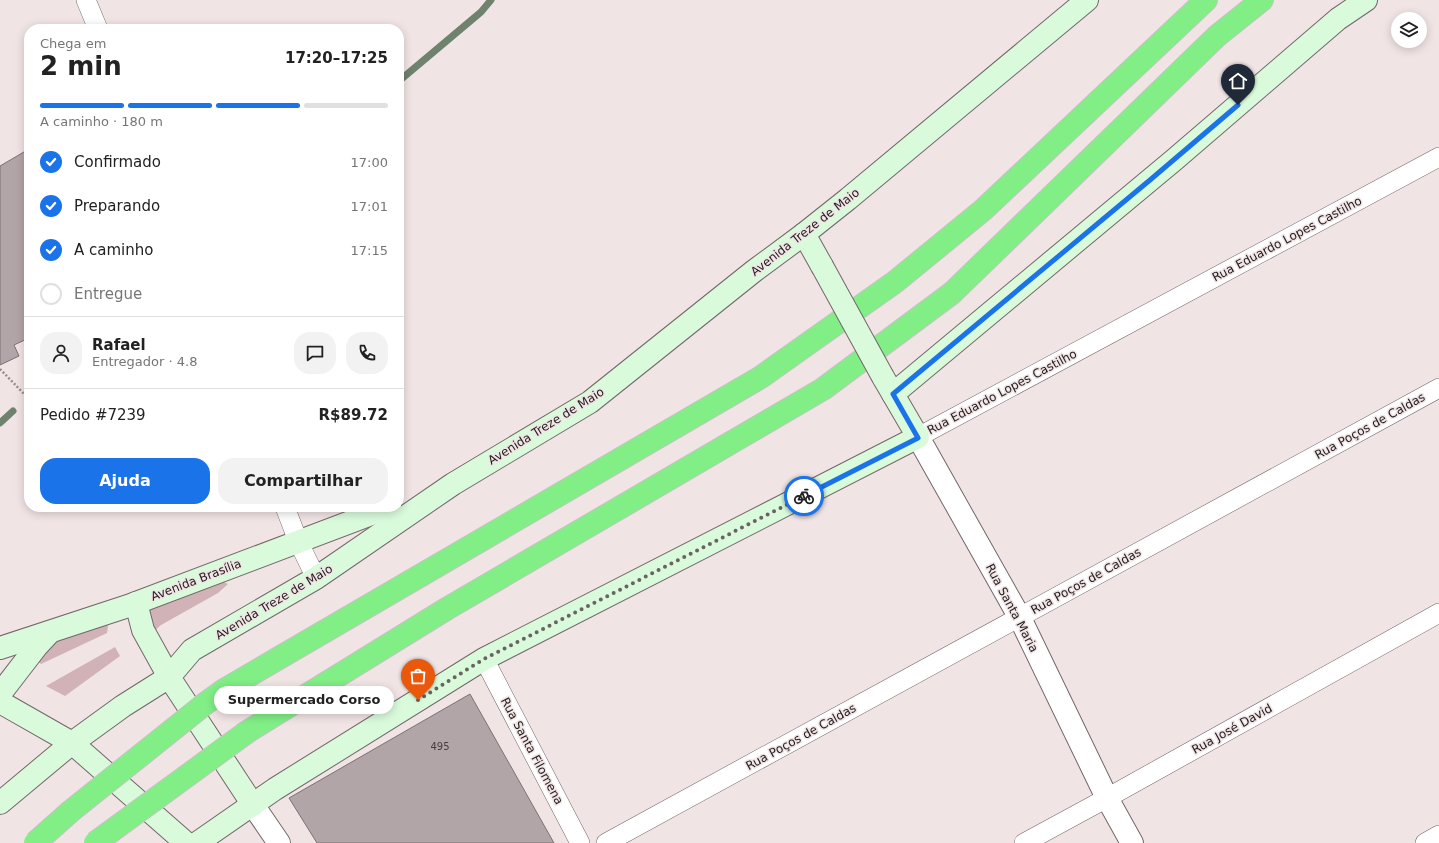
<!DOCTYPE html>
<html lang="pt">
<head>
<meta charset="utf-8">
<style>
	:root { --surface:#fff; --page:#f2f2f2; --text:#222; --muted:#767676; --line:#e0e0e0; --accent:#1a73e8 }
	body { margin:0; font-family:"DejaVu Sans",sans-serif; background:var(--page); color:var(--text); height:100vh; display:flex; flex-direction:column; font-size:15px; white-space:nowrap }
	* { box-sizing:border-box; margin:0 }
	p { font-size:13px; color:var(--muted) }
	.icon { flex:none; width:22px; height:22px; fill:none; stroke:currentColor; stroke-width:2; stroke-linecap:round; stroke-linejoin:round }
	.map { position:relative; flex:1; overflow:hidden }
	.sheet { position:absolute; left:24px; top:24px; width:380px; height:488px; display:flex; flex-direction:column; background:var(--surface); border-radius:16px; box-shadow:0 2px 10px #0003 }
	.sheet>* { flex:none }
	.fabs { position:absolute; left:1391px; top:12px; display:grid; gap:8px }
	.fabs a { display:grid; place-items:center; width:36px; height:36px; border-radius:50%; background:var(--surface); box-shadow:0 2px 10px #0003; font-size:20px }
	.pin { position:absolute; display:grid; place-items:center; width:34px; height:34px; color:#fff; margin:-41px -17px; border-radius:50% 50% 50% 0; rotate:-45deg; box-shadow:0 0 4px #0007 }
	.pin .icon { rotate:45deg }
	.courier { position:absolute; display:grid; place-items:center; width:40px; height:40px; margin:-20px; border:3px solid #1a73e8; border-radius:50%; background:#fff; color:#222; box-shadow:0 1px 5px #0007 }
	.bubble { position:absolute; height:28px; border-radius:14px; background:var(--surface); box-shadow:0 2px 10px #0003; font-size:13px; font-weight:700; line-height:28px; text-align:center }
	.headline em { font-style:normal; font-weight:700 }
	.headline div { display:flex; flex-direction:column-reverse }
	.headline { display:flex; align-items:center; justify-content:space-between; height:68px; padding:0 16px }
	h1 { font-size:26px; font-weight:700; line-height:30px }
	.bar { display:grid; grid-template-columns:repeat(4,1fr); gap:6px 4px; align-content:center; height:48px; padding:0 16px }
	.bar i { height:5px; border-radius:3px; background:var(--line) }
	.bar .selected { background:var(--accent) }
	.bar p { grid-column:span 4 }
	.line { display:flex; align-items:center; gap:10px; padding:0 16px; border-top:1px solid var(--line) }
	.line div { flex:1 }
	.round { display:grid; place-items:center; flex:none; width:42px; height:42px; border-radius:16px; background:var(--page) }
	ol { padding:0 16px; list-style:none }
	li { display:flex; align-items:center; gap:12px; height:44px }
	li p { margin-inline-start:auto }
	li .icon { padding:4px; border-radius:50%; background:var(--accent); color:#fff; stroke-width:4 }
	li:last-child { color:var(--muted) }
	li i { width:22px; height:22px; border:2px solid var(--line); border-radius:50% }
	.action { display:flex; gap:8px; margin-top:auto; padding:8px 16px }
	.action a { flex:1; height:46px; border-radius:16px; background:var(--accent); color:#fff; font-size:16px; font-weight:700; line-height:46px; text-align:center }
	.action a+a { background:var(--page); color:var(--text) }
	.map>svg:first-child { display:block }
	.green { fill:#d1b2b7 }
	.lines { fill:none; stroke-linecap:round; stroke-linejoin:round }
	.stream { stroke:#6f826e; stroke-width:7 }
	.building { fill:#b2a5a7; stroke:#7d7173 }
	.minor-casing { stroke:#736769; stroke-width:20 }
	.tertiary-casing { stroke:#736769; stroke-width:24 }
	.secondary-casing { stroke:#736769; stroke-width:24 }
	.motorway-casing { stroke:#c5c4c4; stroke-width:24 }
	.path { stroke:#968c8d; stroke-width:2.5; stroke-dasharray:2 2; stroke-linecap:butt }
	.minor { stroke:#fff; stroke-width:19 }
	.tertiary { stroke:#fff; stroke-width:22 }
	.secondary { stroke:#d9fadb; stroke-width:22 }
	.motorway { stroke:#81ee86; stroke-width:22 }
	.secondary-bridge-casing { stroke:#736769; stroke-width:24; stroke-linecap:butt }
	.motorway-bridge-casing { stroke:#c5c4c4; stroke-width:24; stroke-linecap:butt }
	.secondary-bridge { stroke:#d9fadb; stroke-width:22 }
	.motorway-bridge { stroke:#81ee86; stroke-width:22 }
	.done { stroke:#6a6263; stroke-width:4; stroke-dasharray:0 7.2 }
	.route { stroke:#1a73e8; stroke-width:5 }
	.labels { text-anchor:middle; stroke-width:3; stroke-linejoin:round; paint-order:stroke }
	.number-label { font-size:10px; fill:#453e40 }
	.street-label { font-size:12px; fill:#211c1d; stroke:#f1e4e5 }
</style>
</head>
<body>
<div class="map">
<svg width="1439" height="843" viewBox="0 0 1439 843">
	<rect width="100%" height="100%" fill="#f1e4e5"/>
	<g class="green">
		<path d="M222,581L228,584L218,593L161,625L153,632L147,604Z"/>
		<path d="M106,622L108,626L107,633L41,664L37,661L35,649Z"/>
		<path d="M115,647L120,656L65,696L46,686Z"/>
	</g>
	<g class="lines">
		<g class="stream">
			<path d="M399,81L481,12L491,0"/>
			<path d="M0,423L13,411"/>
		</g>
	</g>
	<g class="building">
		<path d="M29,149V338L14,345L19,356L0,365V166Z"/>
		<path d="M470,694L554,843H317L289,798Z"/>
	</g>
	<g class="lines">
		<defs>
			<g id="minor">
				<path d="M86,0L98,29"/>
				<path d="M918,437L1439,157"/>
				<path d="M285,507L298,541L316,578"/>
				<path d="M484,659L580,843"/>
				<path d="M606,843L1439,388"/>
				<path d="M1024,843L1107,798L1439,613"/>
				<path d="M1425,843L1439,835"/>
			</g>
			<g id="tertiary">
				<path d="M918,437L1020,618L1107,798L1132,843"/>
				<path d="M253,805L279,843"/>
			</g>
			<g id="secondary">
				<path d="M804,234L822,266"/>
				<path d="M893,394L1174,160L1338,19L1366,0"/>
				<path d="M136,603L143,630L169,677L253,805"/>
				<path d="M0,648L128,606L390,507"/>
				<path d="M0,694L37,646L50,632"/>
				<path d="M0,702L72,743L186,843"/>
				<path d="M0,803L72,743L123,706L169,677L192,650L316,578L453,484L590,402L754,271L804,234L848,199L1087,0"/>
				<path d="M197,843L275,789L484,659L918,437L883,377"/>
			</g>
			<g id="motorway">
				<path d="M206,703L224,690L761,377L895,282L983,210L1206,0"/>
				<path d="M247,732L448,608L823,389L952,293L1217,36L1262,0"/>
			</g>
		</defs>
		<use href="#minor" class="minor-casing"/>
		<use href="#tertiary" class="tertiary-casing"/>
		<use href="#secondary" class="secondary-casing"/>
		<use href="#motorway" class="motorway-casing"/>
		<path class="path" d="M0,369L29,399"/>
		<use href="#minor" class="minor"/>
		<use href="#tertiary" class="tertiary"/>
		<use href="#secondary" class="secondary"/>
		<use href="#motorway" class="motorway"/>
		<defs>
			<path id="secondary-bridge" d="M822,266L883,377"/>
			<g id="motorway-bridge">
				<path d="M35,843L71,811L206,703"/>
				<path d="M95,843L247,732"/>
			</g>
		</defs>
		<use href="#secondary-bridge" class="secondary-bridge-casing"/>
		<use href="#motorway-bridge" class="motorway-bridge-casing"/>
		<use href="#secondary-bridge" class="secondary-bridge"/>
		<use href="#motorway-bridge" class="motorway-bridge"/>
	</g>
	<g class="lines">
		<path class="done" d="M418,700L484,659L804,496"/>
		<path class="route" d="M804,496L918,438L893,394L1150,180L1238,105"/>
	</g>
	<g class="labels">
		<g class="number-label">
			<text x="440" y="750">495</text>
		</g>
		<g class="street-label">
			<text transform="translate(805 232) rotate(-38)" y="4">Avenida Treze de Maio</text>
			<text transform="translate(1287 239) rotate(-28)" y="4">Rua Eduardo Lopes Castilho</text>
			<text transform="translate(1002 392) rotate(-28)" y="4">Rua Eduardo Lopes Castilho</text>
			<text transform="translate(546 426) rotate(-32)" y="4">Avenida Treze de Maio</text>
			<text transform="translate(1370 426) rotate(-29)" y="4">Rua Poços de Caldas</text>
			<text transform="translate(196 580) rotate(-21)" y="4">Avenida Brasília</text>
			<text transform="translate(1086 581) rotate(-29)" y="4">Rua Poços de Caldas</text>
			<text transform="translate(274 602) rotate(-31)" y="4">Avenida Treze de Maio</text>
			<text transform="translate(1012 608) rotate(62)" y="4">Rua Santa Maria</text>
			<text transform="translate(1232 729) rotate(-29)" y="4">Rua José David</text>
			<text transform="translate(801 737) rotate(-29)" y="4">Rua Poços de Caldas</text>
			<text transform="translate(532 751) rotate(62)" y="4">Rua Santa Filomena</text>
		</g>
	</g>
</svg>
<div class="fabs">
<a><svg class="icon" aria-label="layers" viewBox="0 0 24 24"><path d="M12 4l9 5-9 5-9-5zM3 14l9 5 9-5"/></svg></a>
</div>
<div class="pin" style="left:418px;top:700px;background:#ea580c"><svg class="icon" aria-label="bag" viewBox="0 0 24 24"><path d="M5 8h14l-1 12H6zM9 8a3 3 0 0 1 6 0"/></svg></div>
<div class="pin" style="left:1238px;top:105px;background:#1f2937"><svg class="icon" aria-label="home" viewBox="0 0 24 24"><path d="M3 11l9-7 9 7M6 9v11h12V9"/></svg></div>
<div class="courier" style="left:804px;top:496px"><svg class="icon" aria-label="bike" viewBox="0 0 24 24"><circle cx="6" cy="16" r="4"/><circle cx="18" cy="16" r="4"/><path d="M6 16l4-8h5l3 8M10 8l3 8H6M13 5h3"/></svg></div>
<div class="bubble" style="left:214px;top:686px;width:180px">Supermercado Corso</div>
<section class="sheet">
<div class="headline"><div><h1>2 min</h1><p>Chega em</p></div><em>17:20–17:25</em></div>
<div class="bar"><i class="selected"></i><i class="selected"></i><i class="selected"></i><i></i><p>A caminho · 180 m</p></div>
<ol>
<li><svg class="icon" aria-label="check" viewBox="0 0 24 24"><path d="M5 12l5 5 9-10"/></svg>Confirmado<p>17:00</p></li>
<li><svg class="icon" aria-label="check" viewBox="0 0 24 24"><path d="M5 12l5 5 9-10"/></svg>Preparando<p>17:01</p></li>
<li><svg class="icon" aria-label="check" viewBox="0 0 24 24"><path d="M5 12l5 5 9-10"/></svg>A caminho<p>17:15</p></li>
<li><i></i>Entregue</li>
</ol>
<div class="line" style="height:72px"><a class="round"><svg class="icon" aria-label="person" viewBox="0 0 24 24"><circle cx="12" cy="8" r="4"/><path d="M4 21q1-7 8-7t8 7"/></svg></a><div><b>Rafael</b><p>Entregador · 4.8</p></div><a class="round"><svg class="icon" aria-label="chat" viewBox="0 0 24 24"><path d="M4 5h16v11H9l-5 4z"/></svg></a><a class="round"><svg class="icon" aria-label="phone" viewBox="0 0 24 24"><path d="M5 4h4l2 5-3 2q2 4 5 5l2-3 5 2v4C11 20 4 13 5 4z"/></svg></a></div>
<div class="line" style="height:52px"><div>Pedido #7239</div><b>R$89.72</b></div>
<div class="action"><a>Ajuda</a><a>Compartilhar</a></div>
</section>
</div>
</body>
</html>
